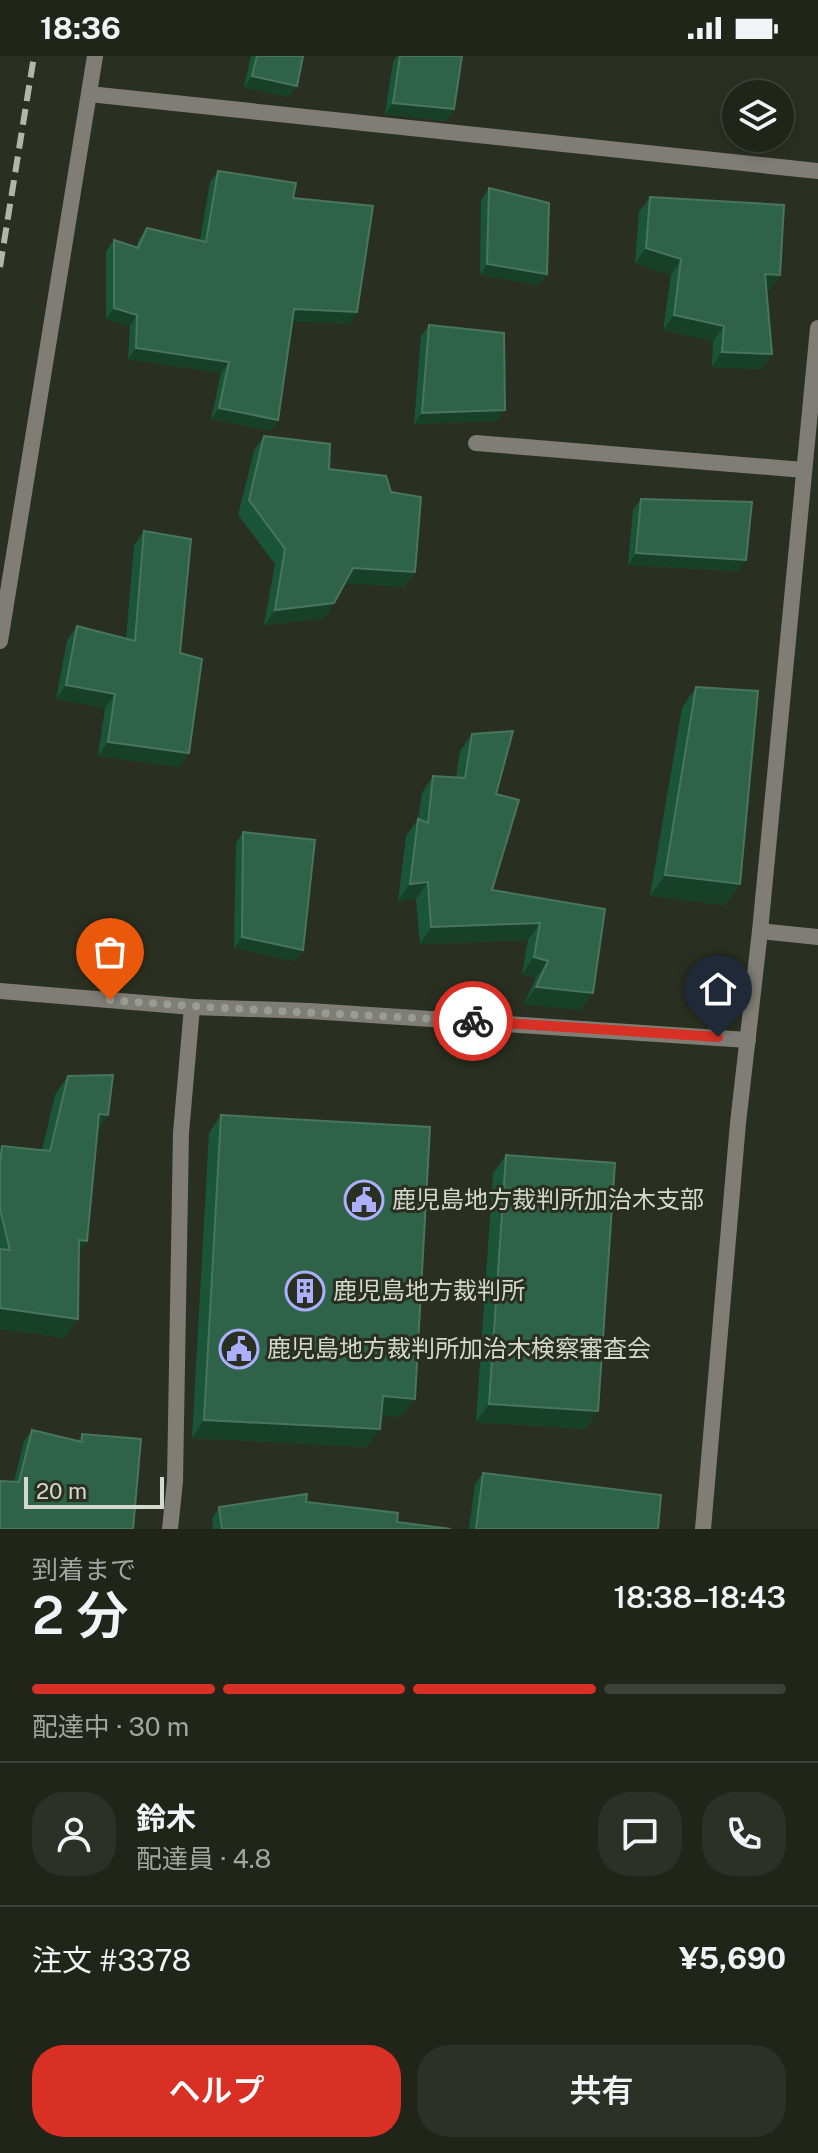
<!DOCTYPE html>
<html lang="ja">
<head>
<meta charset="utf-8">
<style>
	:root { --surface:#202419; --page:#2d3026; --text:#f1f3f6; --muted:#a2a4a2; --line:#3d4138; --accent:#d93025 }
	body { margin:0; font-family:"Public Sans","Noto Sans JP",sans-serif; background:var(--page); color:var(--text); height:100vh; display:flex; flex-direction:column; font-size:30px; white-space:nowrap }
	* { box-sizing:border-box; margin:0 }
	p { font-size:26px; color:var(--muted) }
	.icon { flex:none; width:44px; height:44px; fill:none; stroke:currentColor; stroke-width:2; stroke-linecap:round; stroke-linejoin:round }
	.map { position:relative; height:1473px; overflow:hidden }
	.drawer { display:flex; flex-direction:column; background:var(--surface); flex:1 }
	.drawer>* { flex:none }
	.fabs { position:absolute; left:722px; top:24px; display:grid; gap:16px }
	.fabs a { display:grid; place-items:center; width:72px; height:72px; border-radius:50%; background:var(--surface); box-shadow:0 4px 12px #0003,0 0 0 2px var(--line); font-size:40px }
	.scale { position:absolute; left:24px; bottom:20px; width:140px; box-sizing:border-box; padding-left:8px; border:4px solid #d4d8cf; border-top:0; font-size:22px; line-height:28px; white-space:nowrap; color:#d4d8cf; -webkit-text-stroke:6px #2a3021; paint-order:stroke }
	.pin { position:absolute; display:grid; place-items:center; width:68px; height:68px; color:#fff; margin:-82px -34px; border-radius:50% 50% 50% 0; rotate:-45deg; box-shadow:0 0 8px #0007 }
	.pin .icon { rotate:45deg }
	.courier { position:absolute; display:grid; place-items:center; width:80px; height:80px; margin:-40px; border:6px solid #d93025; border-radius:50%; background:#fff; color:#222; box-shadow:0 2px 10px #0007 }
	.overview em { font-style:normal; font-weight:600 }
	.overview div { display:flex; flex-direction:column-reverse }
	.overview { display:flex; align-items:center; justify-content:space-between; height:136px; padding:0 32px }
	h1 { font-size:52px; font-weight:600; line-height:60px }
	.bar { display:grid; grid-template-columns:repeat(4,1fr); gap:12px 8px; align-content:center; height:96px; padding:0 32px }
	.bar i { height:10px; border-radius:6px; background:var(--line) }
	.bar .on { background:var(--accent) }
	.bar p { grid-column:span 4 }
	.line { display:flex; align-items:center; gap:20px; padding:0 32px; border-top:2px solid var(--line) }
	.line div { flex:1 }
	.round { display:grid; place-items:center; flex:none; width:84px; height:84px; border-radius:32px; background:var(--page) }
	.action { display:flex; gap:16px; margin-top:auto; padding:16px 32px }
	.action a { flex:1; height:92px; border-radius:32px; background:var(--accent); color:#fff; font-size:32px; font-weight:600; line-height:92px; text-align:center }
	.action a+a { background:var(--page); color:var(--text) }
	.status { display:flex; justify-content:space-between; align-items:center; height:56px; padding:0 40px; background:var(--surface); direction:ltr }
	.status svg { height:22px; fill:currentColor }
	.map>svg:first-child { display:block }
	.lines { fill:none; stroke-linecap:round; stroke-linejoin:round }
	.service { stroke:#7f7d75; stroke-width:16 }
	.minor { stroke:#7f7d75; stroke-width:16 }
	.tertiary { stroke:#7f7d75; stroke-width:16 }
	.rail { stroke:#b1b6ac; stroke-width:6; stroke-dasharray:16 8; stroke-linecap:butt }
	.wall { fill:#1a5439 }
	.shaded-wall { fill:#184029 }
	.building { fill:#2e6249; stroke:#48755e; stroke-width:2 }
	.done { stroke:#989d92; stroke-width:8; stroke-dasharray:0 14.4 }
	.route { stroke:#d93025; stroke-width:10 }
	.labels { text-anchor:middle; stroke-width:6; stroke-linejoin:round; paint-order:stroke }
	.poi-label { font-size:24px; fill:#d4d8cf; stroke:#2a3021; text-anchor:start }
</style>
</head>
<body>
<div class="status"><b>18:36</b><svg viewBox="0 0 49 12"><path d="M0 12V9h3v3zM5 12V6h3v6zM10 12V3h3v9zM15 12V0h3v12zM26 1h20v11H26zM47 4h2v5h-2z"/></svg></div>
<div class="map">
<svg width="818" height="1473" viewBox="0 0 818 1473">
	<rect width="100%" height="100%" fill="#2a3021"/>
	<g class="lines">
		<path class="service" d="M476,387L804,414"/>
		<g class="minor">
			<path d="M89,38L818,115"/>
			<path d="M0,585L95,0"/>
			<path d="M760,875L818,881"/>
			<path d="M170,1473L175,1425L181,1077L192,951"/>
		</g>
		<g class="tertiary">
			<path d="M0,935L192,951L310,955L748,984"/>
			<path d="M703,1473L738,1067L760,875L818,272"/>
		</g>
		<path class="rail" d="M0,211L34,0"/>
	</g>
	<g class="wall">
		<path d="M251,0H303L289,41L244,31Z"/>
		<path d="M397,0H462L454,53L446,65L385,58L393,6Z"/>
		<path d="M218,115L293,142L357,256L349,268L292,265L278,364L271,375L211,363L221,317L128,303L130,270L106,263V195L114,184L136,191L139,183L147,172L200,184L210,126Z"/>
		<path d="M489,132L547,218L539,229L480,219L481,144Z"/>
		<path d="M650,141L780,219L769,235L766,234L772,298L762,313L712,311L713,285L663,274L671,219L635,207L639,156Z"/>
		<path d="M429,269L497,365L414,368L421,280Z"/>
		<path d="M264,380L329,413L415,516L404,531L345,527L334,547L324,562L264,569L275,508L238,459L254,395Z"/>
		<path d="M641,443L738,515L628,509L633,454Z"/>
		<path d="M144,475L180,597L189,697L179,711L98,700L105,652L56,643L67,585L77,570L126,583L134,489Z"/>
		<path d="M696,631L740,828L725,849L650,840L682,652Z"/>
		<path d="M472,678L496,738L492,834L605,853L581,954L524,948L536,922L522,918L528,884L420,888L416,843L398,845L406,780L418,763L422,737L433,720L456,722L460,695Z"/>
		<path d="M243,776L303,894L295,905L234,892L236,787Z"/>
		<path d="M68,1020L108,1059L98,1074L87,1185L79,1196L64,1282L0,1273V1093L2,1090L42,1094L55,1039Z"/>
		<path d="M221,1059L402,1361L381,1359L367,1391L192,1382L209,1077Z"/>
		<path d="M506,1099L598,1355L585,1373L476,1366L493,1117Z"/>
		<path d="M32,1374L78,1385L82,1378L133,1473L14,1426L24,1385Z"/>
		<path d="M483,1417L658,1473H469L475,1428Z"/>
		<path d="M306,1446L397,1466L451,1473H213L212,1463L219,1451Z"/>
	</g>
	<g class="shaded-wall">
		<path d="M252,20L297,30L289,41L244,31Z"/>
		<path d="M393,47L454,53L446,65L385,58Z"/>
		<path d="M646,192L681,203L671,219L635,207Z"/>
		<path d="M487,208L547,218L539,229L480,219Z"/>
		<path d="M765,218L780,219L769,235L754,233Z"/>
		<path d="M114,252L137,259L130,270L106,263Z"/>
		<path d="M294,253L357,256L349,268L286,265Z"/>
		<path d="M674,259L724,270L713,285L663,274Z"/>
		<path d="M136,292L229,306L221,317L128,303Z"/>
		<path d="M722,296L772,298L762,313L712,311Z"/>
		<path d="M219,352L278,364L271,375L211,363Z"/>
		<path d="M505,354L497,365L414,368L422,357Z"/>
		<path d="M636,497L746,504L738,515L628,509Z"/>
		<path d="M353,512L415,516L404,531L342,527Z"/>
		<path d="M334,547L324,562L264,569L275,554Z"/>
		<path d="M66,629L115,638L105,652L56,643Z"/>
		<path d="M108,686L189,697L179,711L98,700Z"/>
		<path d="M665,819L740,828L725,849L650,840Z"/>
		<path d="M428,826L416,843L398,845L410,828Z"/>
		<path d="M540,867L528,884L420,888L431,871Z"/>
		<path d="M242,881L303,894L295,905L234,892Z"/>
		<path d="M534,901L548,905L536,922L522,918Z"/>
		<path d="M536,931L593,937L581,954L524,948Z"/>
		<path d="M99,1058L108,1059L95,1078Z"/>
		<path d="M79,1184L87,1185L74,1204Z"/>
		<path d="M0,1252L78,1263L64,1282L0,1273Z"/>
		<path d="M383,1340L415,1343L402,1361L370,1358Z"/>
		<path d="M489,1348L598,1355L585,1373L476,1366Z"/>
		<path d="M204,1364L380,1373L367,1391L192,1382Z"/>
	</g>
	<g class="building">
		<path d="M257,0H303L297,30L252,20Z"/>
		<path d="M400,0H462L454,53L393,47Z"/>
		<path d="M218,115L296,127L293,142L373,150L357,256L294,253L278,364L219,352L229,306L136,292L137,259L114,252V184L138,192L147,172L206,186Z"/>
		<path d="M489,132L549,147L547,218L487,208Z"/>
		<path d="M650,141L784,149L780,219L765,218L772,298L722,296L724,270L674,259L681,203L646,192Z"/>
		<path d="M429,269L504,277L505,354L422,357Z"/>
		<path d="M264,380L330,388L329,413L386,420L391,436L421,441L415,516L353,512L334,547L275,554L285,493L249,444Z"/>
		<path d="M641,443L752,446L746,504L636,497Z"/>
		<path d="M144,475L191,483L180,597L202,603L189,697L108,686L115,638L66,629L77,570L135,585Z"/>
		<path d="M696,631L758,635L740,828L665,819Z"/>
		<path d="M513,675L496,738L519,744L492,834L605,853L593,937L536,931L548,905L534,901L540,867L431,871L428,826L410,828L418,763L428,767L433,720L465,722L472,678Z"/>
		<path d="M243,776L315,784L303,894L242,881Z"/>
		<path d="M113,1019L108,1059L99,1058L87,1185L79,1184L78,1263L0,1252V1193L10,1194L0,1153V1109L2,1090L50,1095L68,1020Z"/>
		<path d="M221,1059L430,1071L415,1343L383,1340L380,1373L204,1364Z"/>
		<path d="M506,1099L615,1107L598,1355L489,1348Z"/>
		<path d="M32,1374L82,1386V1378L141,1383L133,1473H0V1425L19,1426Z"/>
		<path d="M483,1417L661,1439L658,1473H476Z"/>
		<path d="M307,1438L306,1446L398,1457L397,1466L451,1473H222L219,1451Z"/>
	</g>
	<g class="lines">
		<path class="done" d="M110,944C230,954 352,958 473,965"/>
		<path class="route" d="M473,965L718,981"/>
	</g>
	<defs>
		<symbol id="civic-ring" viewBox="-11 -11 22 22"><circle r="9.5" fill="#2a3021" stroke="#acaffb" stroke-width="1.5"/><path d="M-.6-6.5H3V-4.5H.6V-3L4-1V1h2V6H-6V1h2V-1L-.6-3ZM-1.2 2.5V6h2.4V2.5Z" fill="#acaffb"/></symbol>
		<symbol id="building-ring" viewBox="-11 -11 22 22"><circle r="9.5" fill="#2a3021" stroke="#acaffb" stroke-width="1.5"/><path d="M-4-6H4V6H1V3H-1V6H-4ZM-2.5-4.3h1.7v1.8h-1.7ZM.8-4.3h1.7v1.8H.8ZM-2.5-1h1.7V.8h-1.7ZM.8-1h1.7V.8H.8Z" fill="#acaffb"/></symbol>
	</defs>
	<g fill-rule="evenodd">
		<use href="#civic-ring" x="342" y="1122" width="44" height="44"/>
		<use href="#building-ring" x="283" y="1213" width="44" height="44"/>
		<use href="#civic-ring" x="217" y="1271" width="44" height="44"/>
	</g>
	<g class="labels">
		<g class="poi-label">
			<text x="392" y="1152">鹿児島地方裁判所加治木支部</text>
			<text x="333" y="1243">鹿児島地方裁判所</text>
			<text x="267" y="1301">鹿児島地方裁判所加治木検察審査会</text>
		</g>
	</g>
</svg>
<div class="fabs">
<a><svg class="icon" aria-label="layers" viewBox="0 0 24 24"><path d="M12 4l9 5-9 5-9-5zM3 14l9 5 9-5"/></svg></a>
</div>
<div class="scale">20 m</div>
<div class="pin" style="left:110px;top:944px;background:#ea580c"><svg class="icon" aria-label="bag" viewBox="0 0 24 24"><path d="M5 8h14l-1 12H6zM9 8a3 3 0 0 1 6 0"/></svg></div>
<div class="pin" style="left:718px;top:981px;background:#1f2937"><svg class="icon" aria-label="home" viewBox="0 0 24 24"><path d="M3 11l9-7 9 7M6 9v11h12V9"/></svg></div>
<div class="courier" style="left:473px;top:965px"><svg class="icon" aria-label="bike" viewBox="0 0 24 24"><circle cx="6" cy="16" r="4"/><circle cx="18" cy="16" r="4"/><path d="M6 16l4-8h5l3 8M10 8l3 8H6M13 5h3"/></svg></div>
</div>
<section class="drawer">
<div class="overview"><div><h1>2 分</h1><p>到着まで</p></div><em>18:38–18:43</em></div>
<div class="bar"><i class="on"></i><i class="on"></i><i class="on"></i><i></i><p>配達中 · 30 m</p></div>
<div class="line" style="height:144px"><a class="round"><svg class="icon" aria-label="person" viewBox="0 0 24 24"><circle cx="12" cy="8" r="4"/><path d="M4 21q1-7 8-7t8 7"/></svg></a><div><b>鈴木</b><p>配達員 · 4.8</p></div><a class="round"><svg class="icon" aria-label="chat" viewBox="0 0 24 24"><path d="M4 5h16v11H9l-5 4z"/></svg></a><a class="round"><svg class="icon" aria-label="phone" viewBox="0 0 24 24"><path d="M5 4h4l2 5-3 2q2 4 5 5l2-3 5 2v4C11 20 4 13 5 4z"/></svg></a></div>
<div class="line" style="height:104px"><div>注文 #3378</div><b>¥5,690</b></div>
<div class="action"><a>ヘルプ</a><a>共有</a></div>
</section>
</body>
</html>
